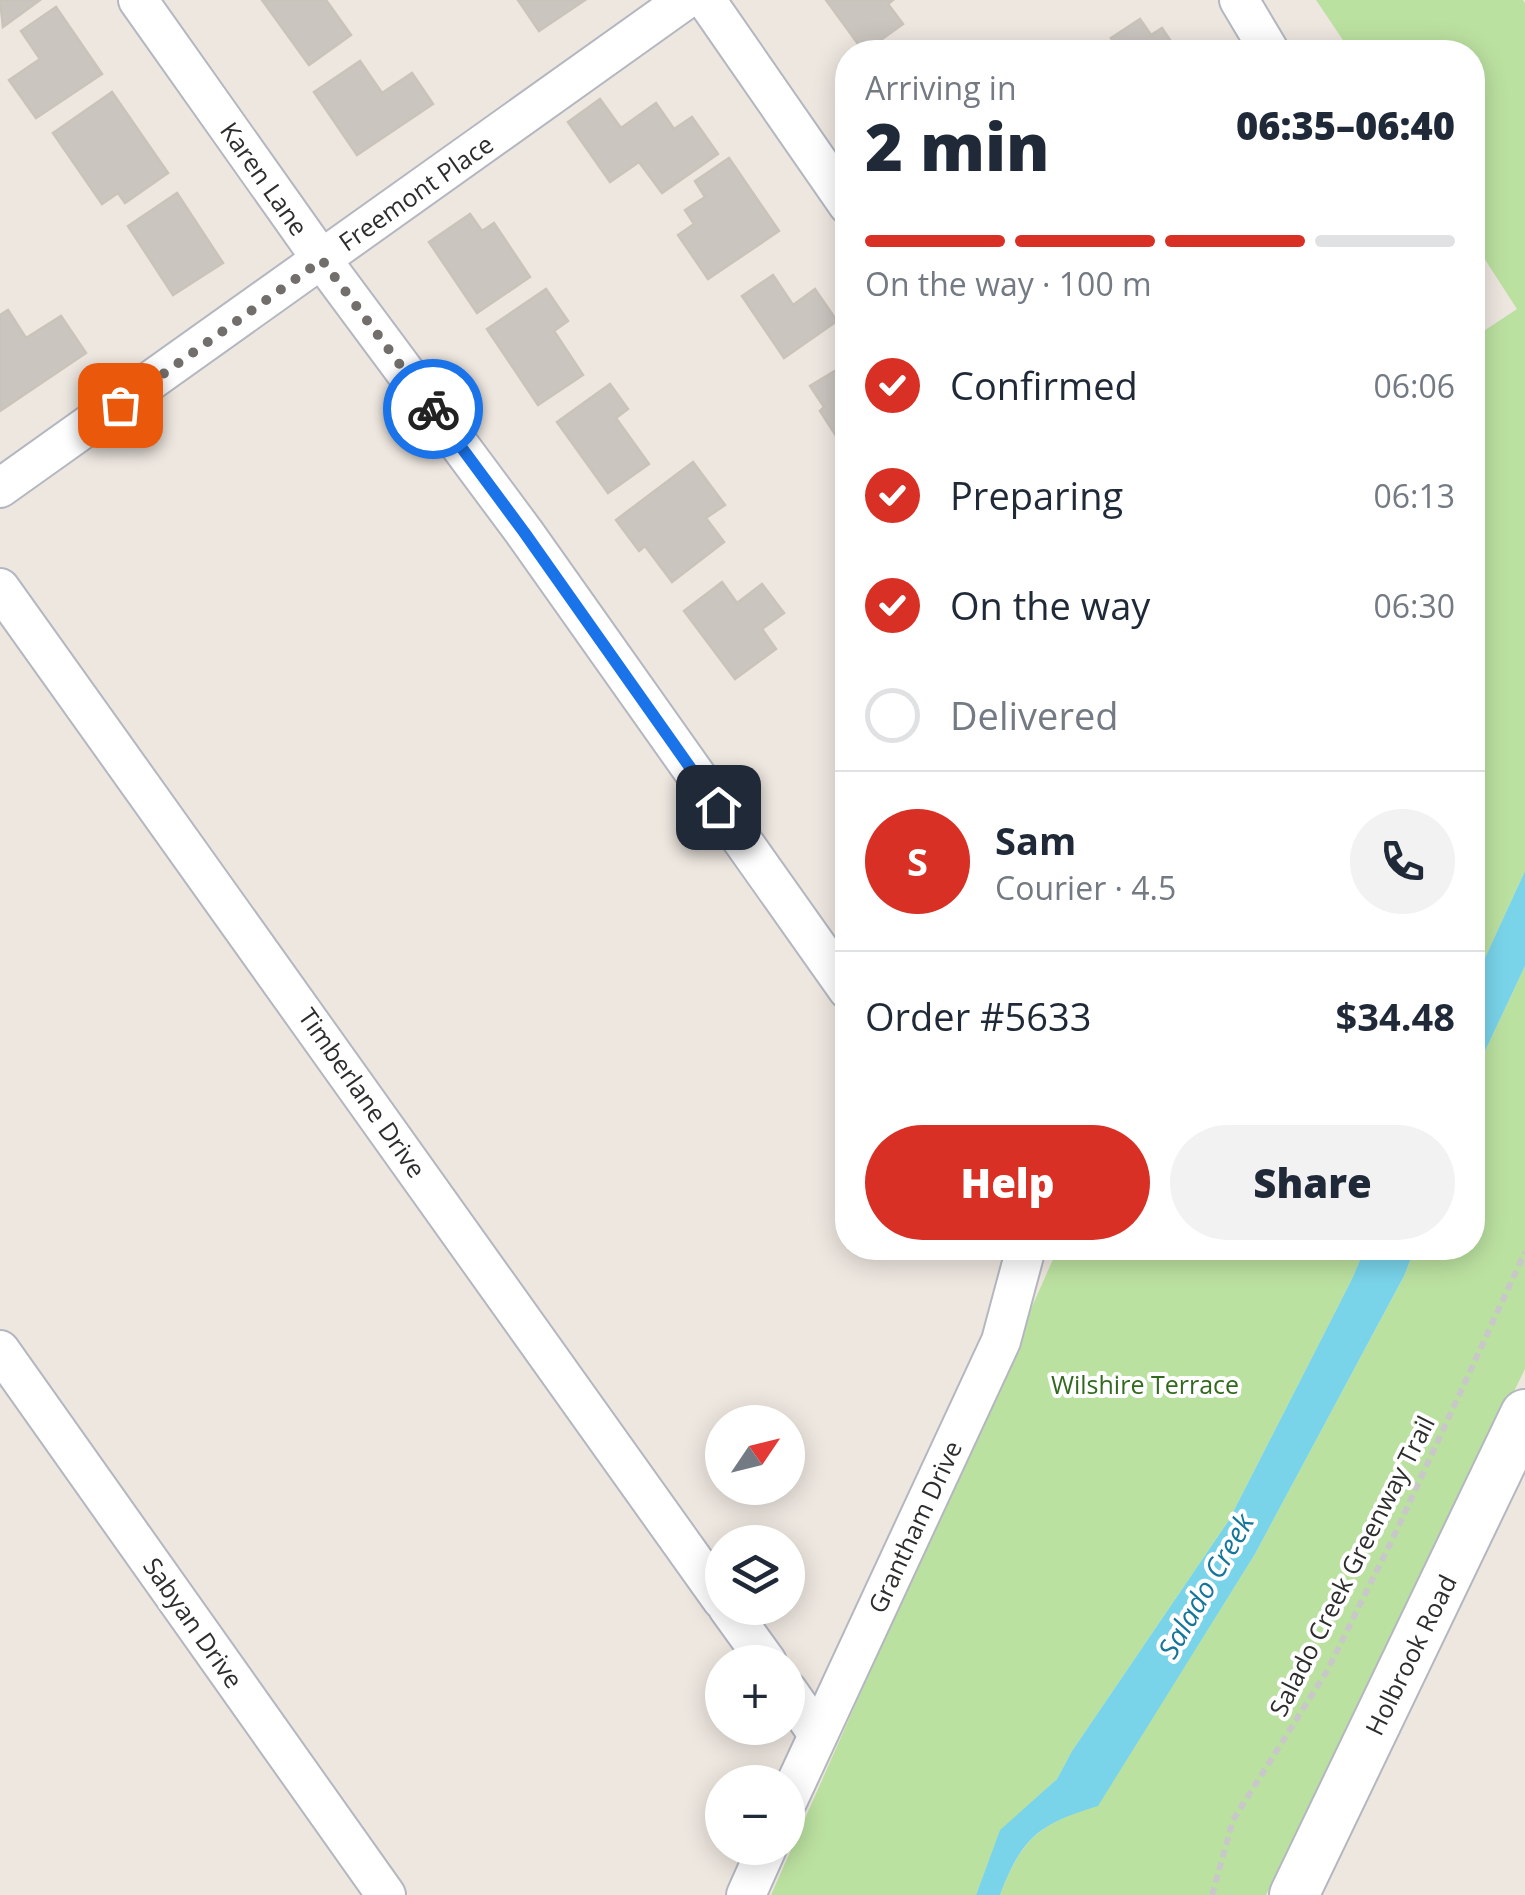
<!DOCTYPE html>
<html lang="en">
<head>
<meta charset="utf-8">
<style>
	:root { --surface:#fff; --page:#f2f2f3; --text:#1f2937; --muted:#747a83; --line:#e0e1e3; --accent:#d93025 }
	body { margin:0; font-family:"Open Sans",sans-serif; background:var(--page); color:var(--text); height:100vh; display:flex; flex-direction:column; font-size:38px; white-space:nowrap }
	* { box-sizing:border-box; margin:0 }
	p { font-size:32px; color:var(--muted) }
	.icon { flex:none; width:55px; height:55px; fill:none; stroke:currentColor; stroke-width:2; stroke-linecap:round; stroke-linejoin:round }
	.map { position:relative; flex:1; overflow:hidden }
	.drawer { position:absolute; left:835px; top:40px; width:650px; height:1220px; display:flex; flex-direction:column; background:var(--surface); border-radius:40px; box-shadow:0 5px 25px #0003 }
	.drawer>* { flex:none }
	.needle { width:65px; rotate:55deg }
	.tools { position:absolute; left:705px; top:1405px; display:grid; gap:20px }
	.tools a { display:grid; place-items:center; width:100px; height:100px; border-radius:50%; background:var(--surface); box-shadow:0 5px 25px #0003; font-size:50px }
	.pin { position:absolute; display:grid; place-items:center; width:85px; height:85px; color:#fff; margin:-42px; border-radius:20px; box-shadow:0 5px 15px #0006 }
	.courier { position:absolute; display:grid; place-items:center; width:100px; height:100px; margin:-50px; border:8px solid #1a73e8; border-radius:50%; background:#fff; color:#222; box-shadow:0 2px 12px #0007 }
	.summary em { font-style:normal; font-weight:800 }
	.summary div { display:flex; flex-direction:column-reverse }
	.summary { display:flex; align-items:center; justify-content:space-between; height:170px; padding:0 30px }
	h1 { font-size:65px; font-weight:800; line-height:75px }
	.bar { display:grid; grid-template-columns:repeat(4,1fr); gap:15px 10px; align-content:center; height:120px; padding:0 30px }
	.bar i { height:12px; border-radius:8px; background:var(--line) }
	.bar .on { background:var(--accent) }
	.bar p { grid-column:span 4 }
	.line { display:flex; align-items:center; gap:25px; padding:0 30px; border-top:2px solid var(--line) }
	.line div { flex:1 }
	.round { display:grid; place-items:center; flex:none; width:105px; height:105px; border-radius:52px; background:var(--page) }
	ol { padding:0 30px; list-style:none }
	li { display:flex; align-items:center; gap:30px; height:110px }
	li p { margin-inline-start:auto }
	li .icon { padding:10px; border-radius:50%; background:var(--accent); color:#fff; stroke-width:4 }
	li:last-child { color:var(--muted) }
	li i { width:55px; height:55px; border:5px solid var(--line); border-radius:50% }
	.action { display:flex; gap:20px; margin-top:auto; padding:20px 30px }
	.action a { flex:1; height:115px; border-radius:60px; background:var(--accent); color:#fff; font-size:40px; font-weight:800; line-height:115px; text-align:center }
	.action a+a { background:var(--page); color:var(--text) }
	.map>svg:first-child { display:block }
	.green { fill:#bbe1a0 }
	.water { fill:#79d4ea }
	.building { fill:#cac5bf; stroke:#c9c3ba; stroke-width:2.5 }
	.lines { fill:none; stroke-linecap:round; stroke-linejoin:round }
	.minor-casing { stroke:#b4b7c0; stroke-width:42 }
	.tertiary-casing { stroke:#b4b7c0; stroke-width:52 }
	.path { stroke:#c8c8c8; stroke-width:6; stroke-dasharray:8 5; stroke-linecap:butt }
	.minor { stroke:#fff; stroke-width:38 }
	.tertiary { stroke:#fff; stroke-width:48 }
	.done { stroke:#716e6c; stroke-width:10; stroke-dasharray:0 18 }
	.route { stroke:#1a73e8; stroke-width:12 }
	.labels { text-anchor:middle; stroke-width:8; stroke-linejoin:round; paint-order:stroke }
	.street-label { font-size:25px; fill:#2d2d2d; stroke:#fff }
	.park-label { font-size:25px; fill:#33691e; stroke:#fff }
	.water-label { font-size:28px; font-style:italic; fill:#14769a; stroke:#fff }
</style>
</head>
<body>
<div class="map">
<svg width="1525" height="1895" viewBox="0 0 1525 1895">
	<rect width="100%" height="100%" fill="#eee7e0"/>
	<g class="green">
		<path d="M1316,0H1523L1525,3V871L1473,984V338L1517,309L1473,241L1472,52H1351Z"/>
		<path d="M1525,966V1369L1266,1895H1000C1022,1837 1040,1824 1098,1805L1255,1554L1404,1276L1415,1248H1472L1473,1086L1486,1049Z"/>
		<path d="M1058,1248H1365L1352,1279L1229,1520L1072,1751L1057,1779L1000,1831L976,1895H771Z"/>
	</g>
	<g class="water">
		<path d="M1525,871V966L1486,1049L1473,1086V984Z"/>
		<path d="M1365,1248H1415L1404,1276L1255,1554L1098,1806C1039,1824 1022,1837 1000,1895H976L1000,1830L1057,1779L1072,1751L1229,1520L1352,1279Z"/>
	</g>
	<g class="building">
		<path d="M0,0H40L3,27Z"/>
		<path d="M262,0H326L351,35L309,65Z"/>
		<path d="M518,0H585L539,31Z"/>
		<path d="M826,0H893L888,4L903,24L864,52Z"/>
		<path d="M56,7L102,74L36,118L9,80L40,59L21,31Z"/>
		<path d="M1140,19L1151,35L1162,28L1178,52H1121L1111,38Z"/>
		<path d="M360,61L382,93L412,73L433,104L357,155L314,92Z"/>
		<path d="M112,92L168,173L125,203L118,193L102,204L53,133Z"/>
		<path d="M600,99L621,128L656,103L674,129L692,117L718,154L662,193L639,162L610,182L568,122Z"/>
		<path d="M729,158L779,231L708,279L678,235L694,224L685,210L705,197L695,181Z"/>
		<path d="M177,193L223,263L173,295L128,226Z"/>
		<path d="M470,214L482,231L494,223L530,277L477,313L429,242Z"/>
		<path d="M773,275L793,305L815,289L837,321L784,358L742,296Z"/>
		<path d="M546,289L568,321L554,331L583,375L538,405L487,329Z"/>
		<path d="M8,310L26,338L61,316L86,353L0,411V315Z"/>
		<path d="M848,363V452L847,453L820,411L824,407L810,386Z"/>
		<path d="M610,384L628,409L616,418L649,464L608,493L557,422Z"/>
		<path d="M693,462L725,505L706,518L724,542L672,582L645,546L639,551L616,520Z"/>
		<path d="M722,582L737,603L762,584L784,613L762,629L776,649L735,679L684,611Z"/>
	</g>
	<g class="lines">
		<defs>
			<g id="minor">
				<path d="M138,0L322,260L524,532L848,990"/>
				<path d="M706,0L848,205"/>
				<path d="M1239,0L1270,52"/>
				<path d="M0,488L685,0"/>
				<path d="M0,588L722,1600"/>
				<path d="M0,1350L386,1895"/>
				<path d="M728,1608L767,1662"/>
				<path d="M788,1691L817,1733"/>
				<path d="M788,1800L1001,1341L1026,1248"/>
				<path d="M746,1895L767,1848"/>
			</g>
			<path id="tertiary" d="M1294,1895L1525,1414"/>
		</defs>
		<use href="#minor" class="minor-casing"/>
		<use href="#tertiary" class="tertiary-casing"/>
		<path class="path" d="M1212,1895L1233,1820L1327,1671L1394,1536L1525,1252"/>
		<use href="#minor" class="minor"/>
		<use href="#tertiary" class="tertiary"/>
	</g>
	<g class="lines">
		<path class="done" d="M120,405L322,260L433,409"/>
		<path class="route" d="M433,409L524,532L718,807"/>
	</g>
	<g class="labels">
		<g class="street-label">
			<text transform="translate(264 179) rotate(55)" y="9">Karen Lane</text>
			<text transform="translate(416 193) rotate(-35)" y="9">Freemont Place</text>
			<text transform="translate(362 1093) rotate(55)" y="9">Timberlane Drive</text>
			<text transform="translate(915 1527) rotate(-65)" y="9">Grantham Drive</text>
			<text transform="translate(1352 1566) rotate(-63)" y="9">Salado Creek Greenway Trail</text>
			<text transform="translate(193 1623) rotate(55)" y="9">Sabyan Drive</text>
			<text transform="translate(1411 1655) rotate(-64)" y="9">Holbrook Road</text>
		</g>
		<g class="park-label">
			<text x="1145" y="1394">Wilshire Terrace</text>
		</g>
		<g class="water-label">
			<text transform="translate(1206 1586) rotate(-60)" y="10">Salado Creek</text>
		</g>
	</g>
</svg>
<div class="tools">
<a><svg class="needle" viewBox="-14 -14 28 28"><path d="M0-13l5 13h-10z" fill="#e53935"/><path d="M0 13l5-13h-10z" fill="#747a83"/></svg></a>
<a><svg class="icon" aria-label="layers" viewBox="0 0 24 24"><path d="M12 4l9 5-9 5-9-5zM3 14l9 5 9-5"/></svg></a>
<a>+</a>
<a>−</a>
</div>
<div class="pin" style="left:120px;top:405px;background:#ea580c"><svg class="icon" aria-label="bag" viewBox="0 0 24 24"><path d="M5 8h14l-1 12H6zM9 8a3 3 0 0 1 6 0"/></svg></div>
<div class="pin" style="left:718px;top:807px;background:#1f2937"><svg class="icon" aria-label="home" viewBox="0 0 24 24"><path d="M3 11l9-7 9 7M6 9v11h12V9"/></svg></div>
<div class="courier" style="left:433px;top:409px"><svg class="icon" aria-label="bike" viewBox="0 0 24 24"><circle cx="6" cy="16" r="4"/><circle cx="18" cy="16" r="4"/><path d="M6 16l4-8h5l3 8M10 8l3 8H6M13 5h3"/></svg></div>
<section class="drawer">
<div class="summary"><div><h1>2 min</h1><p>Arriving in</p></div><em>06:35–06:40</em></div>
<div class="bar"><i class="on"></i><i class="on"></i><i class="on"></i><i></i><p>On the way · 100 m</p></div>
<ol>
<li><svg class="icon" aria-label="check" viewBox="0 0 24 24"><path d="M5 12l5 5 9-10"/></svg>Confirmed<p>06:06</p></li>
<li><svg class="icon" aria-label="check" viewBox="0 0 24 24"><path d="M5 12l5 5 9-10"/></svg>Preparing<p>06:13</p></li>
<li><svg class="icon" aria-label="check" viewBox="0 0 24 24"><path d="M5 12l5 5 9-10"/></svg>On the way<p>06:30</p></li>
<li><i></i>Delivered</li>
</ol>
<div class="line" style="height:180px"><b class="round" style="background:var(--accent);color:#fff">S</b><div><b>Sam</b><p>Courier · 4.5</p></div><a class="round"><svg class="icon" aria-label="phone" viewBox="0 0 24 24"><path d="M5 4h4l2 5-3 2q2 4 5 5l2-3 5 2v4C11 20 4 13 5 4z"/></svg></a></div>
<div class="line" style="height:130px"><div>Order #5633</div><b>$34.48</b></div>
<div class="action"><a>Help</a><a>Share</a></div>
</section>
</div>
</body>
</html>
